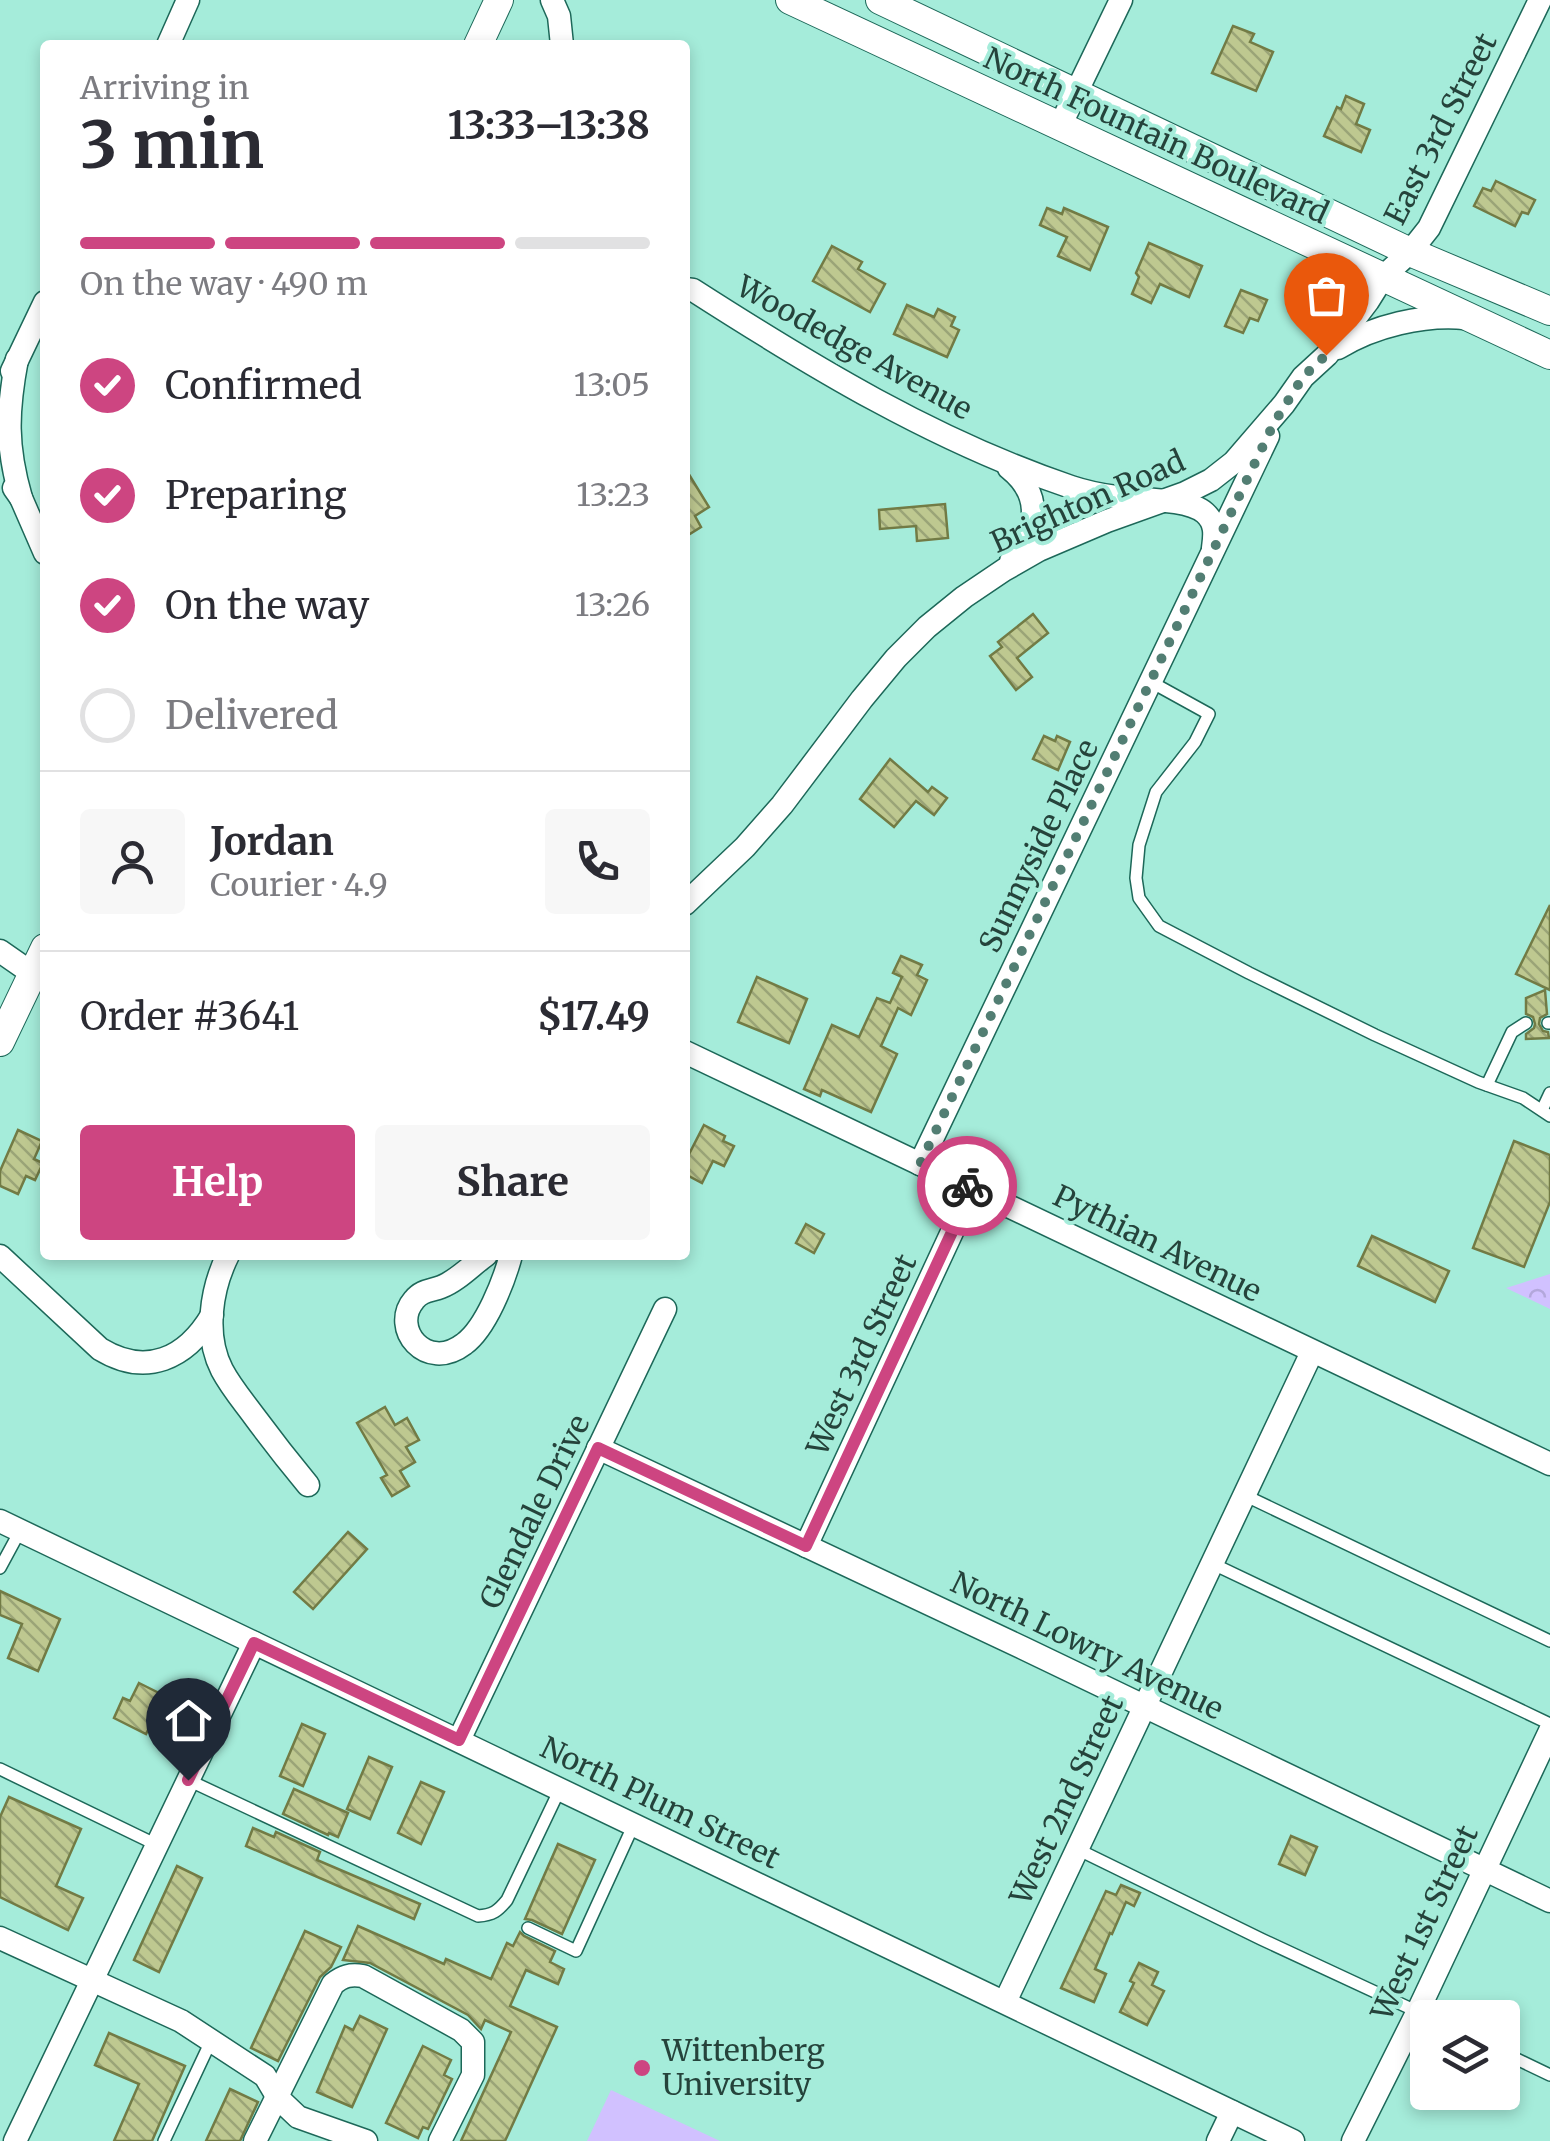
<!DOCTYPE html>
<html lang="en">
<head>
<meta charset="utf-8">
<style>
	:root { --surface:#fff; --page:#f7f7f7; --text:#2b2b33; --muted:#7c7c81; --line:#e1e1e2; --accent:#cd4581 }
	body { margin:0; font-family:Merriweather,serif; background:var(--page); color:var(--text); height:100vh; display:flex; flex-direction:column; font-size:38px; white-space:nowrap }
	* { box-sizing:border-box; margin:0 }
	p { font-size:32px; color:var(--muted) }
	.icon { flex:none; width:55px; height:55px; fill:none; stroke:currentColor; stroke-width:2; stroke-linecap:round; stroke-linejoin:round }
	.map { position:relative; flex:1; overflow:hidden }
	.details { position:absolute; left:40px; top:40px; width:650px; height:1220px; display:flex; flex-direction:column; background:var(--surface); border-radius:10px; box-shadow:0 5px 15px #0003 }
	.details>* { flex:none }
	.fabs { position:absolute; left:1410px; top:2000px; display:grid; gap:20px }
	.fabs a { display:grid; place-items:center; width:110px; height:110px; border-radius:10px; background:var(--surface); box-shadow:0 5px 15px #0003; font-size:50px }
	.pin { position:absolute; display:grid; place-items:center; width:85px; height:85px; color:#fff; margin:-102px -42px; border-radius:50% 50% 50% 0; rotate:-45deg; box-shadow:0 0 10px #0007 }
	.pin .icon { rotate:45deg }
	.courier { position:absolute; display:grid; place-items:center; width:100px; height:100px; margin:-50px; border:8px solid #cd4581; border-radius:50%; background:#fff; color:#222; box-shadow:0 2px 12px #0007 }
	.summary em { font-style:normal; font-weight:700 }
	.summary div { display:flex; flex-direction:column-reverse }
	.summary { display:flex; align-items:center; justify-content:space-between; height:170px; padding:0 40px }
	h1 { font-size:65px; font-weight:700; line-height:75px }
	.bar { display:grid; grid-template-columns:repeat(4,1fr); gap:15px 10px; align-content:center; height:120px; padding:0 40px }
	.bar i { height:12px; border-radius:8px; background:var(--line) }
	.bar .on { background:var(--accent) }
	.bar p { grid-column:span 4 }
	.line { display:flex; align-items:center; gap:25px; padding:0 40px; border-top:2px solid var(--line) }
	.line div { flex:1 }
	.round { display:grid; place-items:center; flex:none; width:105px; height:105px; border-radius:10px; background:var(--page) }
	ol { padding:0 40px; list-style:none }
	li { display:flex; align-items:center; gap:30px; height:110px }
	li p { margin-inline-start:auto }
	li .icon { padding:10px; border-radius:50%; background:var(--accent); color:#fff; stroke-width:4 }
	li:last-child { color:var(--muted) }
	li i { width:55px; height:55px; border:5px solid var(--line); border-radius:50% }
	.button { display:flex; gap:20px; margin-top:auto; padding:20px 40px }
	.button a { flex:1; height:115px; border-radius:10px; background:var(--accent); color:#fff; font-size:40px; font-weight:700; line-height:115px; text-align:center }
	.button a+a { background:var(--page); color:var(--text) }
	.map>svg:first-child { display:block }
	.park { fill:url(#park-crowns) }
	.garden { fill:#d1c1ff }
	.building { fill:url(#building-back-hatch); stroke:#727b45; stroke-width:2.5 }
	.lines { fill:none; stroke-linecap:round; stroke-linejoin:round }
	.service-casing { stroke:#1d6859; stroke-width:14 }
	.minor-casing { stroke:#1d6859; stroke-width:25 }
	.tertiary-casing { stroke:#1d6859; stroke-width:30 }
	.service { stroke:#fff; stroke-width:11 }
	.minor { stroke:#fff; stroke-width:22 }
	.tertiary { stroke:#fff; stroke-width:28 }
	.done { stroke:#527e73; stroke-width:10; stroke-dasharray:0 18 }
	.route { stroke:#cd4581; stroke-width:12 }
	.poi-dot { fill:#cd4581; stroke:#a5ecda; stroke-width:4 }
	.labels { text-anchor:middle; stroke-width:8; stroke-linejoin:round; paint-order:stroke }
	.street-label { font-size:30px; fill:#25433b; stroke:#a5ecda }
	.poi-label { font-size:30px; fill:#25433b; stroke:#a5ecda; text-anchor:start }
</style>
</head>
<body>
<div class="map">
<svg width="1550" height="2141" viewBox="0 0 1550 2141">
	<defs>
		<pattern id="park-crowns" width="20" height="18" patternUnits="userSpaceOnUse" patternTransform="scale(2.5)"><rect width="20" height="18" fill="#d1c1ff"/><path d="M2 6a3 3 0 1 1 6 0M12 15a3 3 0 1 1 6 0" fill="none" stroke="#b3a7db"/></pattern>
		<pattern id="building-back-hatch" width="6" height="6" patternUnits="userSpaceOnUse" patternTransform="scale(2.5)"><rect width="6" height="6" fill="#bec890"/><path d="M-1 5l2 2M0 0l6 6M5-1l2 2" fill="none" stroke="#9aa477"/></pattern>
	</defs>
	<rect width="100%" height="100%" fill="#a5ecda"/>
	<path class="park" d="M1550,1274V1309L1506,1288Z"/>
	<path class="garden" d="M611,2090L720,2141H587Z"/>
	<g class="building">
		<path d="M1233,26L1254,34L1250,42L1273,52L1256,91L1212,73Z"/>
		<path d="M1346,96L1364,104L1356,124L1370,130L1361,152L1324,136L1337,107L1341,109Z"/>
		<path d="M1496,181L1535,200L1528,214L1522,212L1515,226L1474,206L1483,188L1491,191Z"/>
		<path d="M1047,208L1062,214L1064,208L1108,227L1090,270L1058,256L1067,237L1040,225Z"/>
		<path d="M1149,243L1202,266L1189,297L1160,284L1151,303L1132,294L1139,277L1136,273Z"/>
		<path d="M832,246L862,262L858,269L885,284L870,312L813,281Z"/>
		<path d="M1241,290L1267,300L1258,321L1250,318L1243,333L1225,326Z"/>
		<path d="M907,305L934,317L938,309L955,317L951,326L959,330L947,357L894,334Z"/>
		<path d="M685,468L709,507L695,516L701,527L685,537Z"/>
		<path d="M945,504L948,538L917,541L916,526L880,529L879,510Z"/>
		<path d="M1033,614L1048,633L1017,658L1032,677L1016,690L990,656L1002,647L998,642Z"/>
		<path d="M1044,736L1055,741L1057,736L1070,742L1058,770L1033,759Z"/>
		<path d="M890,759L928,792L932,787L947,798L934,815L916,801L894,827L860,799Z"/>
		<path d="M1550,905V990L1516,974Z"/>
		<path d="M901,956L922,965L917,975L927,980L911,1015L898,1008L881,1046L897,1054L871,1112L822,1090L820,1096L804,1089L832,1025L859,1037L877,998L890,1003L902,977L893,973Z"/>
		<path d="M757,977L807,999L789,1043L738,1022Z"/>
		<path d="M1545,990L1547,1014L1540,1018L1539,1024L1543,1031L1548,1032L1549,1038L1526,1039V1034L1534,1028L1535,1024L1533,1017L1526,1014V998Z"/>
		<path d="M704,1125L725,1136L723,1141L734,1146L724,1166L713,1161L702,1183L685,1174V1162Z"/>
		<path d="M18,1130L42,1141L34,1159L43,1163L35,1180L26,1176L18,1194L0,1186V1171Z"/>
		<path d="M1514,1141L1550,1155V1202L1524,1267L1473,1248Z"/>
		<path d="M806,1224L824,1234L814,1253L796,1243Z"/>
		<path d="M1372,1236L1449,1271L1435,1302L1358,1266Z"/>
		<path d="M385,1407L395,1425L407,1418L419,1440L406,1447L415,1462L400,1471L409,1486L392,1496L381,1478L387,1475L357,1423Z"/>
		<path d="M348,1532L367,1549L313,1609L294,1592Z"/>
		<path d="M0,1591L60,1619L38,1671L8,1658L22,1624L0,1615Z"/>
		<path d="M139,1683L165,1696L146,1734L114,1718L123,1698L130,1701Z"/>
		<path d="M302,1724L325,1734L303,1786L280,1776Z"/>
		<path d="M369,1757L392,1767L370,1819L347,1809Z"/>
		<path d="M421,1782L444,1792L421,1844L398,1833Z"/>
		<path d="M294,1789L348,1813L338,1837L329,1833L328,1835L283,1814Z"/>
		<path d="M9,1797L81,1829L56,1886L83,1898L68,1930L0,1897V1817Z"/>
		<path d="M253,1828L274,1837L276,1832L320,1852L317,1860L420,1904L414,1919L246,1846Z"/>
		<path d="M1291,1836L1317,1847L1305,1875L1279,1864Z"/>
		<path d="M558,1844L595,1860L562,1934L532,1920L525,1919Z"/>
		<path d="M177,1866L202,1878L159,1972L134,1960Z"/>
		<path d="M1121,1885L1140,1893L1134,1906L1126,1902L1112,1934L1110,1933L1095,1969L1106,1974L1094,2002L1061,1988L1106,1891L1116,1895Z"/>
		<path d="M358,1926L444,1964L446,1959L491,1979L507,1943L513,1946L520,1932L524,1936L555,1951L550,1962L564,1969L558,1984L526,1970L510,2006L557,2027L505,2141H461L511,2032L485,2020L481,2029L468,2015L370,1963L343,1960Z"/>
		<path d="M305,1931L341,1947L331,1967L320,1977L278,2061L251,2048Z"/>
		<path d="M1139,1963L1158,1972L1152,1985L1164,1991L1147,2025L1120,2012L1134,1983L1130,1981Z"/>
		<path d="M360,2016L387,2029L352,2107L317,2092L345,2026L353,2030Z"/>
		<path d="M109,2033L185,2066L152,2141H114L139,2084L95,2065Z"/>
		<path d="M423,2046L451,2060L444,2075L452,2079L428,2129L423,2127L418,2138L386,2123Z"/>
		<path d="M230,2089L258,2102L240,2141H206Z"/>
	</g>
	<g class="lines">
		<defs>
			<g id="service">
				<path d="M1151,682L1209,714L1195,742L1156,792L1139,845L1136,878L1139,898L1159,926L1249,973L1375,1035L1478,1082L1523,1098L1550,1116"/>
				<path d="M1548,1023H1550"/>
				<path d="M1487,1085L1512,1032L1526,1023"/>
				<path d="M1542,1110L1550,1093"/>
				<path d="M1244,1495L1550,1641"/>
				<path d="M1211,1563L1550,1724"/>
				<path d="M0,1568L20,1531"/>
				<path d="M0,1769L157,1845"/>
				<path d="M188,1780L478,1916C493,1915 498,1911 507,1900L560,1789"/>
				<path d="M1077,1849L1261,1939L1431,2018"/>
				<path d="M528,1928L576,1951L634,1824"/>
				<path d="M1502,2052L1550,2075"/>
				<path d="M164,2141L211,2041"/>
			</g>
			<g id="minor">
				<path d="M552,0L559,16L562,45"/>
				<path d="M168,45L188,0"/>
				<path d="M1060,126L1121,0"/>
				<path d="M685,289L693,290C813,367 935,441 1071,487C1086,492 1101,495 1116,497C1139,500 1188,498 1205,513C1216,523 1215,534 1213,548"/>
				<path d="M1338,348C1373,326 1424,314 1465,318"/>
				<path d="M17,359C7,412 6,446 21,498"/>
				<path d="M12,371L45,302"/>
				<path d="M1009,468C1044,496 1037,530 1011,561"/>
				<path d="M14,488L21,498L45,553"/>
				<path d="M685,904L745,847L782,805L862,699L896,658L927,627L964,597L1004,570L1039,550L1107,521L1185,493L1211,480L1234,462L1284,404L1303,377L1327,355L1368,301L1383,277L1410,252L1429,228L1540,0"/>
				<path d="M0,951L33,974"/>
				<path d="M685,1052L1550,1464"/>
				<path d="M920,1164L1268,436"/>
				<path d="M228,1255C211,1289 204,1335 222,1370C231,1387 243,1401 254,1416C271,1439 289,1462 308,1485"/>
				<path d="M486,1255C472,1265 457,1281 441,1287C431,1291 422,1290 414,1300C390,1328 426,1373 464,1344C486,1328 504,1281 511,1255"/>
				<path d="M0,1256L100,1349C146,1377 186,1359 212,1315"/>
				<path d="M598,1448L1023,1648L1550,1901"/>
				<path d="M0,1521L1293,2141"/>
				<path d="M806,1546L972,1189"/>
				<path d="M459,1740L665,1309"/>
				<path d="M0,1938L181,2021L265,2076L278,2098L298,2117L366,2141"/>
				<path d="M1005,2002L1312,1352"/>
				<path d="M15,2141L254,1643"/>
				<path d="M255,2141L333,1984C343,1976 350,1974 363,1976L461,2030L473,2042V2075L440,2141"/>
				<path d="M1218,2141L1232,2112"/>
				<path d="M1353,2141L1418,2011L1550,1731"/>
			</g>
			<g id="tertiary">
				<path d="M790,0L1550,355"/>
				<path d="M880,0L1410,252L1550,311"/>
				<path d="M478,45L499,0"/>
				<path d="M0,1042L45,948"/>
			</g>
		</defs>
		<use href="#service" class="service-casing"/>
		<use href="#minor" class="minor-casing"/>
		<use href="#tertiary" class="tertiary-casing"/>
		<use href="#service" class="service"/>
		<use href="#minor" class="minor"/>
		<use href="#tertiary" class="tertiary"/>
	</g>
	<g class="lines">
		<path class="done" d="M967,1186L920,1164L1274,423L1303,377L1326,355"/>
		<path class="route" d="M188,1780L254,1643L459,1740L598,1448L806,1546L972,1189L967,1186"/>
	</g>
	<circle class="poi-dot" cx="642" cy="2068" r="10"/>
	<g class="labels">
		<g class="street-label">
			<text transform="translate(1441 129) rotate(-63)" y="10">East 3rd Street</text>
			<text transform="translate(1156 136) rotate(25)" y="10">North Fountain Boulevard</text>
			<text transform="translate(854 348) rotate(29)" y="10">Woodedge Avenue</text>
			<text transform="translate(1088 502) rotate(-24)" y="10">Brighton Road</text>
			<text transform="translate(1039 846) rotate(-64)" y="10">Sunnyside Place</text>
			<text transform="translate(1157 1244) rotate(26)" y="10">Pythian Avenue</text>
			<text transform="translate(862 1355) rotate(-65)" y="10">West 3rd Street</text>
			<text transform="translate(535 1512) rotate(-64)" y="10">Glendale Drive</text>
			<text transform="translate(1087 1646) rotate(26)" y="10">North Lowry Avenue</text>
			<text transform="translate(1067 1800) rotate(-65)" y="10">West 2nd Street</text>
			<text transform="translate(660 1803) rotate(26)" y="10">North Plum Street</text>
			<text transform="translate(1425 1923) rotate(-65)" y="10">West 1st Street</text>
		</g>
		<g class="poi-label">
			<text x="662" y="2061">Wittenberg<tspan x="662" dy="34">University</tspan></text>
		</g>
	</g>
</svg>
<div class="fabs">
<a><svg class="icon" aria-label="layers" viewBox="0 0 24 24"><path d="M12 4l9 5-9 5-9-5zM3 14l9 5 9-5"/></svg></a>
</div>
<div class="pin" style="left:1326px;top:355px;background:#ea580c"><svg class="icon" aria-label="bag" viewBox="0 0 24 24"><path d="M5 8h14l-1 12H6zM9 8a3 3 0 0 1 6 0"/></svg></div>
<div class="pin" style="left:188px;top:1780px;background:#1f2937"><svg class="icon" aria-label="home" viewBox="0 0 24 24"><path d="M3 11l9-7 9 7M6 9v11h12V9"/></svg></div>
<div class="courier" style="left:967px;top:1186px"><svg class="icon" aria-label="bike" viewBox="0 0 24 24"><circle cx="6" cy="16" r="4"/><circle cx="18" cy="16" r="4"/><path d="M6 16l4-8h5l3 8M10 8l3 8H6M13 5h3"/></svg></div>
<section class="details">
<div class="summary"><div><h1>3 min</h1><p>Arriving in</p></div><em>13:33–13:38</em></div>
<div class="bar"><i class="on"></i><i class="on"></i><i class="on"></i><i></i><p>On the way · 490 m</p></div>
<ol>
<li><svg class="icon" aria-label="check" viewBox="0 0 24 24"><path d="M5 12l5 5 9-10"/></svg>Confirmed<p>13:05</p></li>
<li><svg class="icon" aria-label="check" viewBox="0 0 24 24"><path d="M5 12l5 5 9-10"/></svg>Preparing<p>13:23</p></li>
<li><svg class="icon" aria-label="check" viewBox="0 0 24 24"><path d="M5 12l5 5 9-10"/></svg>On the way<p>13:26</p></li>
<li><i></i>Delivered</li>
</ol>
<div class="line" style="height:180px"><a class="round"><svg class="icon" aria-label="person" viewBox="0 0 24 24"><circle cx="12" cy="8" r="4"/><path d="M4 21q1-7 8-7t8 7"/></svg></a><div><b>Jordan</b><p>Courier · 4.9</p></div><a class="round"><svg class="icon" aria-label="phone" viewBox="0 0 24 24"><path d="M5 4h4l2 5-3 2q2 4 5 5l2-3 5 2v4C11 20 4 13 5 4z"/></svg></a></div>
<div class="line" style="height:130px"><div>Order #3641</div><b>$17.49</b></div>
<div class="button"><a>Help</a><a>Share</a></div>
</section>
</div>
</body>
</html>
